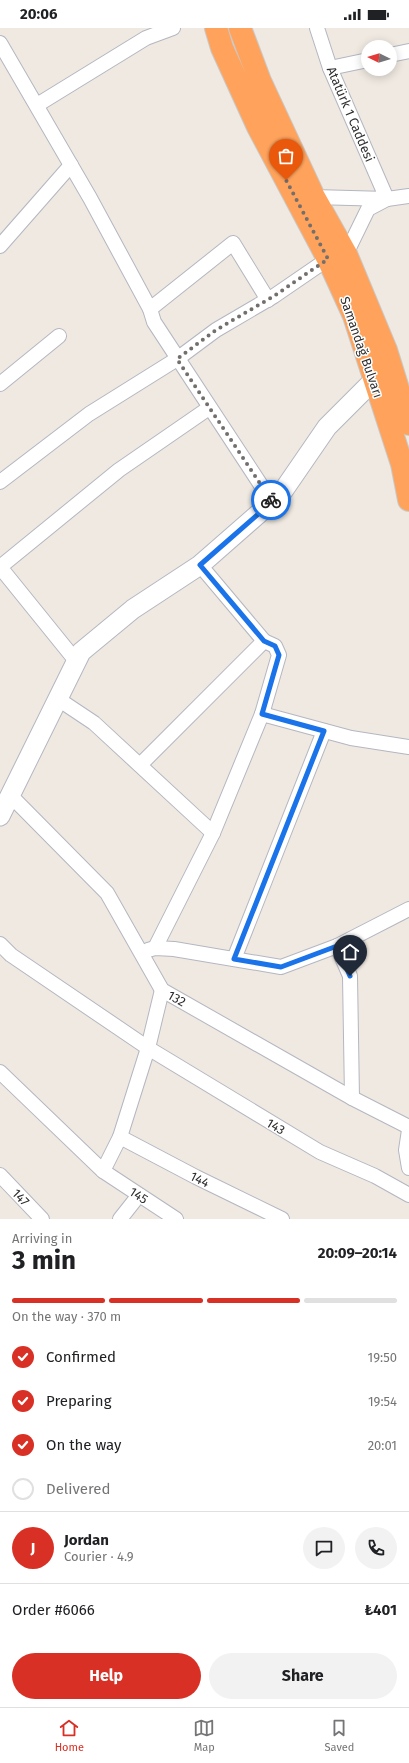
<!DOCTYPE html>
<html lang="en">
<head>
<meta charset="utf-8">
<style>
	:root { --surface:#fff; --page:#f2f2f2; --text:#202124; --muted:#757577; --line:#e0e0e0; --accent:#d93025 }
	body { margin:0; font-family:"Fira Sans",sans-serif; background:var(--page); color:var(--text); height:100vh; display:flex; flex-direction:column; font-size:15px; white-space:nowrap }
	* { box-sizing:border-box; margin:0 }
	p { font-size:13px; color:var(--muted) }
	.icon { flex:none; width:22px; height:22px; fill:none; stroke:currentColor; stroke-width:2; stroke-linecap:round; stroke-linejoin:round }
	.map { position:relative; height:1191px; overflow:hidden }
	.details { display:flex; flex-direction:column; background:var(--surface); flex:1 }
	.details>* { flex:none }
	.needle { width:26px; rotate:275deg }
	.tools { position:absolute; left:361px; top:12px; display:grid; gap:8px }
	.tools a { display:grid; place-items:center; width:36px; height:36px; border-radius:50%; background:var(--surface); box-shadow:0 2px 10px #0003; font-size:20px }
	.pin { position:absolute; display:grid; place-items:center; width:34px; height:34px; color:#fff; margin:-41px -17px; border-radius:50% 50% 50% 0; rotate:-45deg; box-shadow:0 0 4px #0007 }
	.pin .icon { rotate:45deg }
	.courier { position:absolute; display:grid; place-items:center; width:40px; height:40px; margin:-20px; border:3px solid #1a73e8; border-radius:50%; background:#fff; color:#222; box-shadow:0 1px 5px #0007 }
	.summary em { font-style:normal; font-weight:700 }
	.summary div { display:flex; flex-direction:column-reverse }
	.summary { display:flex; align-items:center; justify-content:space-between; height:68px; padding:0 12px }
	h1 { font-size:26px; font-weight:700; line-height:30px }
	.bar { display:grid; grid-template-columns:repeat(4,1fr); gap:6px 4px; align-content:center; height:48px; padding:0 12px }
	.bar i { height:5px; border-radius:3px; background:var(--line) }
	.bar .selected { background:var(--accent) }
	.bar p { grid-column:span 4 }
	.line { display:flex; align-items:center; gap:10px; padding:0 12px; border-top:1px solid var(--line) }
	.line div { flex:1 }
	.round { display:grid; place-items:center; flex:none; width:42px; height:42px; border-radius:21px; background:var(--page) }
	ol { padding:0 12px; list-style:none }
	li { display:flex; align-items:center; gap:12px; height:44px }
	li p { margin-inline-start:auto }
	li .icon { padding:4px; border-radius:50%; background:var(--accent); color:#fff; stroke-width:4 }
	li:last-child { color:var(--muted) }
	li i { width:22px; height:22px; border:2px solid var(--line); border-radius:50% }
	.button { display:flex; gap:8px; margin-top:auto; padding:8px 12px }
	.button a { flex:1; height:46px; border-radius:24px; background:var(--accent); color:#fff; font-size:16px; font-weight:700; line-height:46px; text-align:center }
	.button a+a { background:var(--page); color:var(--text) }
	.status { display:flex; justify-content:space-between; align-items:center; height:28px; padding:0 20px; background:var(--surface); direction:ltr }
	.status svg { height:11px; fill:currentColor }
	.tab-bar { display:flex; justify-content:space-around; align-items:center; height:56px; border-top:1px solid var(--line); background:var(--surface); font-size:11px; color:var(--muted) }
	.tab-bar a { display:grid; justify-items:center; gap:2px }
	.tab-bar .selected { color:var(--accent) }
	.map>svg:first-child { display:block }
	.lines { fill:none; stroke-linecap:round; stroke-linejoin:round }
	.street-casing { stroke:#b4b7c1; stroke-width:16 }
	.secondary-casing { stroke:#b4b7c1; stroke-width:21 }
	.highway-casing { stroke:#c9c9c9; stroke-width:24 }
	.street { stroke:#fff; stroke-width:14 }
	.secondary { stroke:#fff; stroke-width:19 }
	.highway { stroke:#ffa35c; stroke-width:22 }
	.done { stroke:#726f6d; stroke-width:4; stroke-dasharray:0 7.2 }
	.route { stroke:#1a73e8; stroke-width:5 }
	.labels { text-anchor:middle; stroke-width:3; stroke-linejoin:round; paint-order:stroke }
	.street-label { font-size:13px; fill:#2e2e2e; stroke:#fff }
</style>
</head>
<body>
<div class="status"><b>20:06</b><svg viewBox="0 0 49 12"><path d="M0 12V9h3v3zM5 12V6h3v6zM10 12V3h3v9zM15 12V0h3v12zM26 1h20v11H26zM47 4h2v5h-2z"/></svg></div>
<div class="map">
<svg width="409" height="1191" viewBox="0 0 409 1191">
	<rect width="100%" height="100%" fill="#efe9e1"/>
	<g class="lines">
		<defs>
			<g id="street">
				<path d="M0,15L90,170L150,281L154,294L272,474"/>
				<path d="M390,27L409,23"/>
				<path d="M330,40L368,32"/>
				<path d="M37,77L146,10L173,0"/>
				<path d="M314,169L387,171L330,40L317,0"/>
				<path d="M0,218L71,137"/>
				<path d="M346,226L368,181L387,171L409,168"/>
				<path d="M150,281L233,215L268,272"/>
				<path d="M0,356L59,308"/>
				<path d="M0,454L89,386L177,331L216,302L274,268L328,231"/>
				<path d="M76,633L0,539L119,442L209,380"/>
				<path d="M58,671L94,695L213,805"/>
				<path d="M262,686L279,627L275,618L264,613"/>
				<path d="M140,737L264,613L200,537"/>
				<path d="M10,767L107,865L162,962L352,1070L409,1099"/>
				<path d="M0,916L11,927L148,1020L320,1124L375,1148L409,1167"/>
				<path d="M337,918L350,948L352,1070"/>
				<path d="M155,920L213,805L262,686L351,710L409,719"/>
				<path d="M148,922L155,920L174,921L281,939L337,918L409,881"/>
				<path d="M234,931L324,703"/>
				<path d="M0,1044L103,1143L120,1109L148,1020L162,962"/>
				<path d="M409,1102L406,1122L409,1140"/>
				<path d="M120,1109L196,1149L282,1191"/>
				<path d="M103,1143L176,1191"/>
				<path d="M0,1147L42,1191"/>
				<path d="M120,1191L139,1167"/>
			</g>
			<path id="secondary" d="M0,788L81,624L133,581L200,537L272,474L283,463L327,399L374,352"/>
			<g id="highway">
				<path d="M216,0L222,20L258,99L328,231L354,288L402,436L409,472"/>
				<path d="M240,0L260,53L314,169L346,226L386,322L409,396"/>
			</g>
		</defs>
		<use href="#street" class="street-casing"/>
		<use href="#secondary" class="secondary-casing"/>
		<use href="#highway" class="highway-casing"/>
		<use href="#street" class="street"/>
		<use href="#secondary" class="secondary"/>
		<use href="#highway" class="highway"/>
	</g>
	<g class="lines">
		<path class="done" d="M271,472L177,331L216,302L274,268L328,231L286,152"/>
		<path class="route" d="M271,472L272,474L200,537L264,613L275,618L279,627L262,686L324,703L234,931L281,939L337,918L350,948"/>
	</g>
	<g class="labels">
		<g class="street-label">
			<text transform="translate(351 86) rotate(67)" y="5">Atatürk 1 Caddesi</text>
			<text transform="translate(362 319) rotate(71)" y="5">Samandağ Bulvarı</text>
			<text transform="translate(177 970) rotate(29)" y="5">132</text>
			<text transform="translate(276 1098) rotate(31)" y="5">143</text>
			<text transform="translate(200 1151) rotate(26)" y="5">144</text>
			<text transform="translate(139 1167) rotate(33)" y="5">145</text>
			<text transform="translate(21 1169) rotate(46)" y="5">147</text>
		</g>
	</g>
</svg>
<div class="tools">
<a><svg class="needle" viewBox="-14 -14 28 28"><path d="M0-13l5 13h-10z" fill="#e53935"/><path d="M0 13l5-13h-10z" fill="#757577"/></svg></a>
</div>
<div class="pin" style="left:286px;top:152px;background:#ea580c"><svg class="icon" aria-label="bag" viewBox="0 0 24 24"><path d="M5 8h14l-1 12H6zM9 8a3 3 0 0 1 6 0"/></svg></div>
<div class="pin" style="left:350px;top:948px;background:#1f2937"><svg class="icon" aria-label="home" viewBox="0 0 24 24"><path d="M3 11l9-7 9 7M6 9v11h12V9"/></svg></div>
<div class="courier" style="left:271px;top:472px"><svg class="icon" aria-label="bike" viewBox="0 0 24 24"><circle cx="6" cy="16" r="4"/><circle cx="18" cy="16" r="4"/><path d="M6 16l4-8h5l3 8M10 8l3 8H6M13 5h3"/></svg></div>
</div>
<section class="details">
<div class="summary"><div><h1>3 min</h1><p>Arriving in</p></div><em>20:09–20:14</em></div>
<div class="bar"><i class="selected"></i><i class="selected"></i><i class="selected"></i><i></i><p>On the way · 370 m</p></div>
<ol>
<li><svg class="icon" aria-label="check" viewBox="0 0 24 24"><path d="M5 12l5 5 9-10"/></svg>Confirmed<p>19:50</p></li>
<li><svg class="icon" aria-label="check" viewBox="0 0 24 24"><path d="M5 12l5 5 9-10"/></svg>Preparing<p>19:54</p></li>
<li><svg class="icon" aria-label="check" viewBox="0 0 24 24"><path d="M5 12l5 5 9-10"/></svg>On the way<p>20:01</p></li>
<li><i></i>Delivered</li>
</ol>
<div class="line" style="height:72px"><b class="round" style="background:var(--accent);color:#fff">J</b><div><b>Jordan</b><p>Courier · 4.9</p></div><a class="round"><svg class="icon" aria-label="chat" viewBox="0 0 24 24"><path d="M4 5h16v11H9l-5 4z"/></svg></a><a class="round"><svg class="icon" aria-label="phone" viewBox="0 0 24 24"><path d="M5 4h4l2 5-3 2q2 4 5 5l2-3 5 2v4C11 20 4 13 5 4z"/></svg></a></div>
<div class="line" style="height:52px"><div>Order #6066</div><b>₺401</b></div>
<div class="button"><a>Help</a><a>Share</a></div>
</section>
<nav class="tab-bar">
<a class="selected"><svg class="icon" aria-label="home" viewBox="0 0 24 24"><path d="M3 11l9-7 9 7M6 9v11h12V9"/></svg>Home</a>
<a><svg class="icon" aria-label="map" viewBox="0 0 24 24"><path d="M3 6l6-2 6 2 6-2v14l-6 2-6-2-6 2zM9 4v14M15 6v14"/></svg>Map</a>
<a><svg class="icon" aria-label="saved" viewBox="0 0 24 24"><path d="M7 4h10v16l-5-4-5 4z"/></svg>Saved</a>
</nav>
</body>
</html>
